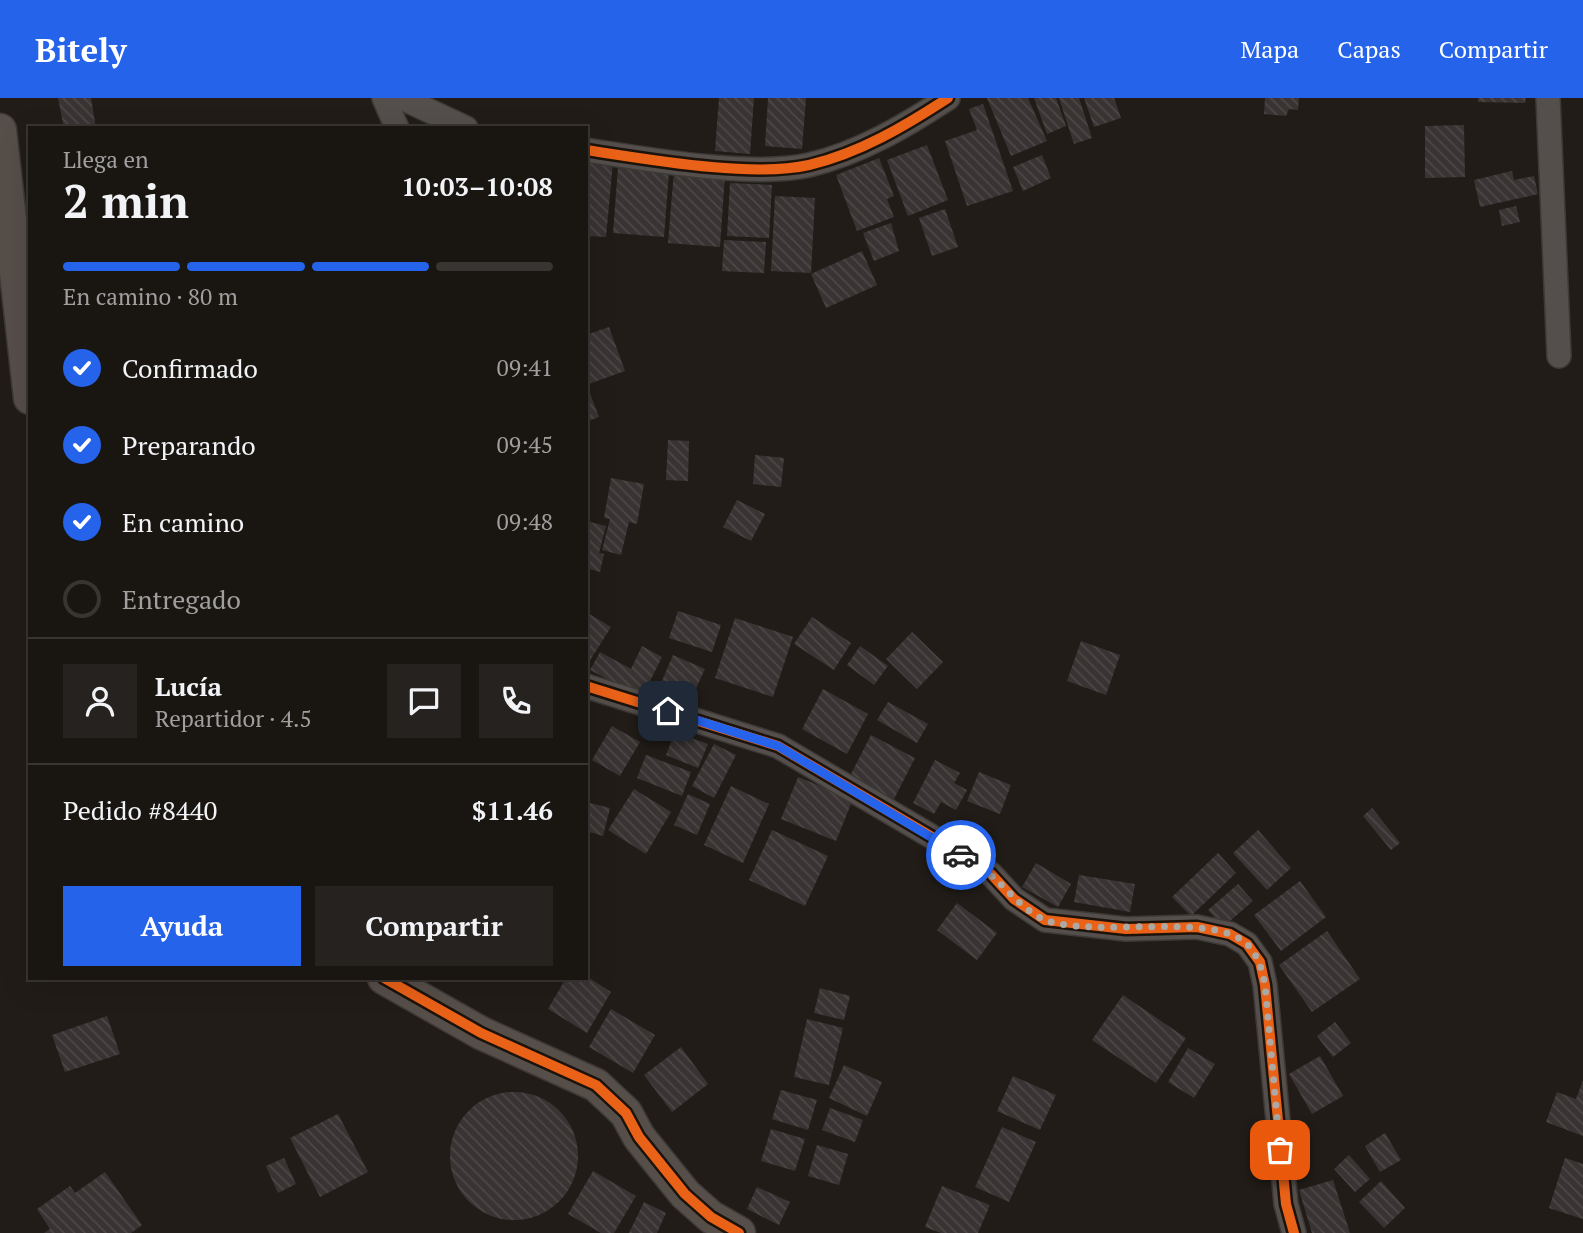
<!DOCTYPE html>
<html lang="es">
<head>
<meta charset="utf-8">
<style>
	:root { --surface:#191511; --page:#26221f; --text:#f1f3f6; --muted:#9f9f9f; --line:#373431; --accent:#2563eb }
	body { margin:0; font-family:"PT Serif",serif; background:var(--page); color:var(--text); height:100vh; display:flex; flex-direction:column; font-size:26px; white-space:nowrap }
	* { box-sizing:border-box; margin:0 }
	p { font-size:23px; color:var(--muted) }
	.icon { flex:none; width:38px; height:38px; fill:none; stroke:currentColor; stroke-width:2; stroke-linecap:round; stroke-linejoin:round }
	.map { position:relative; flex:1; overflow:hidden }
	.sheet { position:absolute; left:28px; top:28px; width:560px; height:854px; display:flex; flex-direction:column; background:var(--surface); border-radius:0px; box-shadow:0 7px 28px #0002,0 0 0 2px var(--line) }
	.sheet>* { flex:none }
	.pin { position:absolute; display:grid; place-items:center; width:60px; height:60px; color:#fff; margin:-30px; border-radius:14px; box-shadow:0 4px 10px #0006 }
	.courier { position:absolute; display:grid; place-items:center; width:70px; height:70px; margin:-35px; border:5px solid #2563eb; border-radius:50%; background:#fff; color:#222; box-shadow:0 2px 9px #0007 }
	.summary em { font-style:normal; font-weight:700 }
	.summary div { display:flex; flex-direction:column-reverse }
	.summary { display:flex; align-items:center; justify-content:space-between; height:119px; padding:0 35px }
	h1 { font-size:46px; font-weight:700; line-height:52px }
	.bar { display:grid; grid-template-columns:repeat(4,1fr); gap:10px 7px; align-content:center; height:84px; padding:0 35px }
	.bar i { height:9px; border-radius:5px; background:var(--line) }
	.bar .on { background:var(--accent) }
	.bar p { grid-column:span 4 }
	.line { display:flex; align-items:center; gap:18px; padding:0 35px; border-top:2px solid var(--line) }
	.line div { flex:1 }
	.round { display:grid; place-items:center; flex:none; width:74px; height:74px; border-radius:0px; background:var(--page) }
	ol { padding:0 35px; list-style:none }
	li { display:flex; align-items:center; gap:21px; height:77px }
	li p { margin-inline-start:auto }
	li .icon { padding:7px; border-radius:50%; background:var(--accent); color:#fff; stroke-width:4 }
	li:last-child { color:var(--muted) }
	li i { width:38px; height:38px; border:4px solid var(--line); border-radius:50% }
	.cta { display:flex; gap:14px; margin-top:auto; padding:14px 35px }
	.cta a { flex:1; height:80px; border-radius:0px; background:var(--accent); color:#fff; font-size:28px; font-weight:700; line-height:80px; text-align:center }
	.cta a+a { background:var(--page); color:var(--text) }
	header { display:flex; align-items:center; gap:42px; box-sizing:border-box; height:98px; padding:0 35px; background:var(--accent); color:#fff }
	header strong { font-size:33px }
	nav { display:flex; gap:38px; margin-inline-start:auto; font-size:24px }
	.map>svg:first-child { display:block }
	.building { fill:url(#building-back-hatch) }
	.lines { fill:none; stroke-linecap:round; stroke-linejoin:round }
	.street-casing { stroke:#3d3a36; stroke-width:26 }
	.secondary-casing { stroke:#3d3a36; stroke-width:35 }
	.street { stroke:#544f4c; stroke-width:23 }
	.secondary { stroke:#554e49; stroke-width:32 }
	.cycleway-casing { stroke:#1c130a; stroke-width:15 }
	.cycleway { stroke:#ea6118; stroke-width:10 }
	.done { stroke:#aea8a2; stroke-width:7; stroke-dasharray:0 12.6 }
	.route { stroke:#2563eb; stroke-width:9 }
</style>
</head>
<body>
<header>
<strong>Bitely</strong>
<nav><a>Mapa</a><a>Capas</a><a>Compartir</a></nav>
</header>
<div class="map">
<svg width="1583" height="1135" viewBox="0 0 1583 1135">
	<defs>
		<pattern id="building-back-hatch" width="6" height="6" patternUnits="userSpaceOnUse" patternTransform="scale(1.75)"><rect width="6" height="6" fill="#393433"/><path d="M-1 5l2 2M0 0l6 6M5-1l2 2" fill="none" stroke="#4d4847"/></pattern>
	</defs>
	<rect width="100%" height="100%" fill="#211c17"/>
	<g class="building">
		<path d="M58,0H91L96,30H64Z"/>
		<path d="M719,0H754L750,56L715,53Z"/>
		<path d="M768,0H806L802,51L765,48Z"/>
		<path d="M987,0H1028L1047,43L1011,58Z"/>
		<path d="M1034,0H1056L1066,28L1047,36Z"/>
		<path d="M1059,0H1079L1092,40L1074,46Z"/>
		<path d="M1084,0H1114L1121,20L1094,29Z"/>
		<path d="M1265,0H1299L1298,12L1289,11L1286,18L1264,16Z"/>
		<path d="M1478,0H1526L1525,5L1478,4Z"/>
		<path d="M983,6L1013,93L967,108L945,43L977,32L969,11Z"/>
		<path d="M1464,27L1465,79L1425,80V28Z"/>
		<path d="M927,47L948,102L908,118L887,62Z"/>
		<path d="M1042,57L1051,80L1023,93L1013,69Z"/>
		<path d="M879,60L894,98L887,101L894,119L857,133L836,77Z"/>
		<path d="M586,62L613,64L606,139L586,138Z"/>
		<path d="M618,70L669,74L664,139L613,135Z"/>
		<path d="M674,73L725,77L720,149L668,145Z"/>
		<path d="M1512,73L1514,82L1534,78L1538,96L1480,109L1474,82Z"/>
		<path d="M730,85L772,87L769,140L727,138Z"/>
		<path d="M775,98L815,100L811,175L771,173Z"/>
		<path d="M1516,108L1520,124L1502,128L1499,112Z"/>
		<path d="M945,111L958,149L932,158L919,120Z"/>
		<path d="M891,125L899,153L874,163L863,135Z"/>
		<path d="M724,142L766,144L764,175L722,173Z"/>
		<path d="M862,153L877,187L826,210L811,176Z"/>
		<path d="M609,229L625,273L586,287V237Z"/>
		<path d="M589,293L599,319L586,324V294Z"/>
		<path d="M668,342L689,343L688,383L666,382Z"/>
		<path d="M755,357L784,360L781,389L753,386Z"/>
		<path d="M611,380L644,386L637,426L629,424L621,457L602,452L610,421L604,420Z"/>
		<path d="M737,402L765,416L751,443L723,429Z"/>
		<path d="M586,423L606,428L599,455L604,456L600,474L586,470Z"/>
		<path d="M678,513L721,527L712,554L669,540Z"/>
		<path d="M586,514L611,529L586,569Z"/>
		<path d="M812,519L851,545L834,572L794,546Z"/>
		<path d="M735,520L793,539L773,599L715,580Z"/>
		<path d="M912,534L943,564L917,591L886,561Z"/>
		<path d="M1081,543L1120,557L1106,597L1067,583Z"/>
		<path d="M642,548L662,559L642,599L590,572L600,554L631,571Z"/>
		<path d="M860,548L888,568L874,587L847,567Z"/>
		<path d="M673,557L705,571L689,605L658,592Z"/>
		<path d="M823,591L868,616L847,656L802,631Z"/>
		<path d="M888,604L928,626L917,645L877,622Z"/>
		<path d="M612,628L640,644L620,678L592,662Z"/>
		<path d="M675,634L708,646L698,670L666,657Z"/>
		<path d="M871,637L915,660L894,701L850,678Z"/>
		<path d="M714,646L736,657L714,700L692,688Z"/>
		<path d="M646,657L691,674L682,698L637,680Z"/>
		<path d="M935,662L960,675L954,685L967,692L956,712L941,704L934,716L913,705Z"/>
		<path d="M979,674L1011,687L1000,716L967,703Z"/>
		<path d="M798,679L853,701L836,743L781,721Z"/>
		<path d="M731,688L769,706L743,765L704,747Z"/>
		<path d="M634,691L671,714L646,756L608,732Z"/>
		<path d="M688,696L710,706L697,737L674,727Z"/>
		<path d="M586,704L610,710L603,738L586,733Z"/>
		<path d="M1372,710L1400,745L1391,752L1363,718Z"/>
		<path d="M772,732L828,758L805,808L749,782Z"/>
		<path d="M1258,732L1291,770L1267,792L1233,755Z"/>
		<path d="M1218,755L1236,775L1191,818L1172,799Z"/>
		<path d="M1036,765L1071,786L1058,809L1022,789Z"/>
		<path d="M1079,777L1135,786L1130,814L1074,804Z"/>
		<path d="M1300,783L1326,819L1281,853L1254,817Z"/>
		<path d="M1238,786L1253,803L1223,829L1208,812Z"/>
		<path d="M957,805L997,835L977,862L937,832Z"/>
		<path d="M1327,833L1360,881L1312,914L1279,867Z"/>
		<path d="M586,878L611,894L587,935L548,911L566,880Z"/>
		<path d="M820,890L850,898L844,922L814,915Z"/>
		<path d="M1123,897L1186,940L1156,985L1092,942Z"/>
		<path d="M611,911L655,937L633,975L589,949Z"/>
		<path d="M107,918L120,956L65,974L52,937Z"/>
		<path d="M807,921L843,930L829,987L794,979Z"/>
		<path d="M1335,924L1351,945L1333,959L1317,938Z"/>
		<path d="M681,949L708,986L672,1014L644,977Z"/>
		<path d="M1188,950L1215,966L1194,1000L1168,984Z"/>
		<path d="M1320,958L1343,998L1312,1016L1289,976Z"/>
		<path d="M844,967L882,984L867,1018L829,1000Z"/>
		<path d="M1013,978L1056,997L1040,1032L997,1013Z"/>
		<path d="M1583,982V1038L1546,1024L1557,994L1576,1001Z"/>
		<path d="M781,992L817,1002L808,1032L772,1021Z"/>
		<circle cx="514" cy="1058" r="64"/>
		<path d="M830,1010L863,1022L855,1044L822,1032Z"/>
		<path d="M338,1016L368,1074L320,1099L290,1040Z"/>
		<path d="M1002,1029L1036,1044L1009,1104L975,1089Z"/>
		<path d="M771,1031L805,1041L795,1073L761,1063Z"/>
		<path d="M1385,1035L1401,1062L1380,1074L1365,1048Z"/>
		<path d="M817,1047L848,1056L839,1087L808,1078Z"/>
		<path d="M1349,1057L1370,1081L1355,1094L1334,1071Z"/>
		<path d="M284,1060L296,1086L278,1095L266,1068Z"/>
		<path d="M1565,1060L1583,1066V1121L1549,1110Z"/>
		<path d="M593,1073L636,1098L614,1135H601L568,1116Z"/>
		<path d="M105,1074L142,1127L131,1135H44L50,1131L37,1111L70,1088L75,1095Z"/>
		<path d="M1333,1082L1350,1135H1312L1299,1092Z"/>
		<path d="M1381,1083L1405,1110L1384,1130L1359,1104Z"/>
		<path d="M942,1088L990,1107L978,1135H941L925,1129Z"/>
		<path d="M757,1089L790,1104L779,1127L747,1111Z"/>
		<path d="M644,1104L666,1115L657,1135H629Z"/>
	</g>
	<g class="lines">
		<defs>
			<g id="street">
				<path d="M384,0L397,30"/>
				<path d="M402,0L466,30"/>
				<path d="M1548,0L1559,258"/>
				<path d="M586,52C646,61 751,80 809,67C860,55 905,28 948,0"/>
				<path d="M586,588L778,648L946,747L991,776L1014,801L1045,822L1126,831L1197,829L1230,836L1247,846L1260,864L1265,887L1286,1106L1294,1135"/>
			</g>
			<g id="secondary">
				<path d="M0,32L30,300"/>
				<path d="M384,880L481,935L596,987L626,1015L639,1039L685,1096L711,1119L739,1135"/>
			</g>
		</defs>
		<use href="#street" class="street-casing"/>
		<use href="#secondary" class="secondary-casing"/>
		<use href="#street" class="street"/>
		<use href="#secondary" class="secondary"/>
		<defs>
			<g id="cycleway">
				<path d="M586,52C646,61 751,80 809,67C860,55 905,28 948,0"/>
				<path d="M586,588L778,648L946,747L991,776L1014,801L1045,822L1126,831L1197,829L1230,836L1247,846L1260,864L1265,887L1286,1106L1294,1135"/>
				<path d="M384,880L481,935L596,987L626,1015L639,1039L685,1096L711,1119L739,1135"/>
			</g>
		</defs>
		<use href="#cycleway" class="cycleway-casing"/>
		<use href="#cycleway" class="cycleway"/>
	</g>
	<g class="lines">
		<path class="done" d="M961,757C972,764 984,770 992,778C1009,793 1024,813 1045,822C1095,841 1217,812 1249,848C1259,860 1262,872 1265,887L1280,1052"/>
		<path class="route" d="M668,613L778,648L961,757"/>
	</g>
</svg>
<div class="pin" style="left:1280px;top:1052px;background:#ea580c"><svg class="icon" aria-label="bag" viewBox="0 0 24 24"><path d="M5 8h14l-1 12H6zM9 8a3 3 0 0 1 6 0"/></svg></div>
<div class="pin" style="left:668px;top:613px;background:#1f2937"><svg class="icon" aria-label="home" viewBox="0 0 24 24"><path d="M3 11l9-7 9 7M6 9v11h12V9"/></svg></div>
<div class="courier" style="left:961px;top:757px"><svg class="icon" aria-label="car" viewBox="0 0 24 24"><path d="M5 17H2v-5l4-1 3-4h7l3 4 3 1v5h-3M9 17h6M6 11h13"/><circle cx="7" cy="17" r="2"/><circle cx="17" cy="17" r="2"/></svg></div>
<section class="sheet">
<div class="summary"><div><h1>2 min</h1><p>Llega en</p></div><em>10:03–10:08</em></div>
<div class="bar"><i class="on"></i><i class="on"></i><i class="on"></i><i></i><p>En camino · 80 m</p></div>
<ol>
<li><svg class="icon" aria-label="check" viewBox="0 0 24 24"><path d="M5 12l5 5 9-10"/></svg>Confirmado<p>09:41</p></li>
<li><svg class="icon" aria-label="check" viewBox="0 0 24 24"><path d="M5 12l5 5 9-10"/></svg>Preparando<p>09:45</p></li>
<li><svg class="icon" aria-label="check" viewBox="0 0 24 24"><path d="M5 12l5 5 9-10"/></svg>En camino<p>09:48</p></li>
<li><i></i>Entregado</li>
</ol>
<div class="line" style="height:126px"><a class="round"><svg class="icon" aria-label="person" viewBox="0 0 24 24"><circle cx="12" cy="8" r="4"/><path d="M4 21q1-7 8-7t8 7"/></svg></a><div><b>Lucía</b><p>Repartidor · 4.5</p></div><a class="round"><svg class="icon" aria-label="chat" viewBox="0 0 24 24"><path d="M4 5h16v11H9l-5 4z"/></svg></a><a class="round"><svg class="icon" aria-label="phone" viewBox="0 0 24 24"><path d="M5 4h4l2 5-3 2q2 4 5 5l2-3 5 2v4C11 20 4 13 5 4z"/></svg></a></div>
<div class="line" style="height:91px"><div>Pedido #8440</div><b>$11.46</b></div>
<div class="cta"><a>Ayuda</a><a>Compartir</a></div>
</section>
</div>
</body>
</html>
